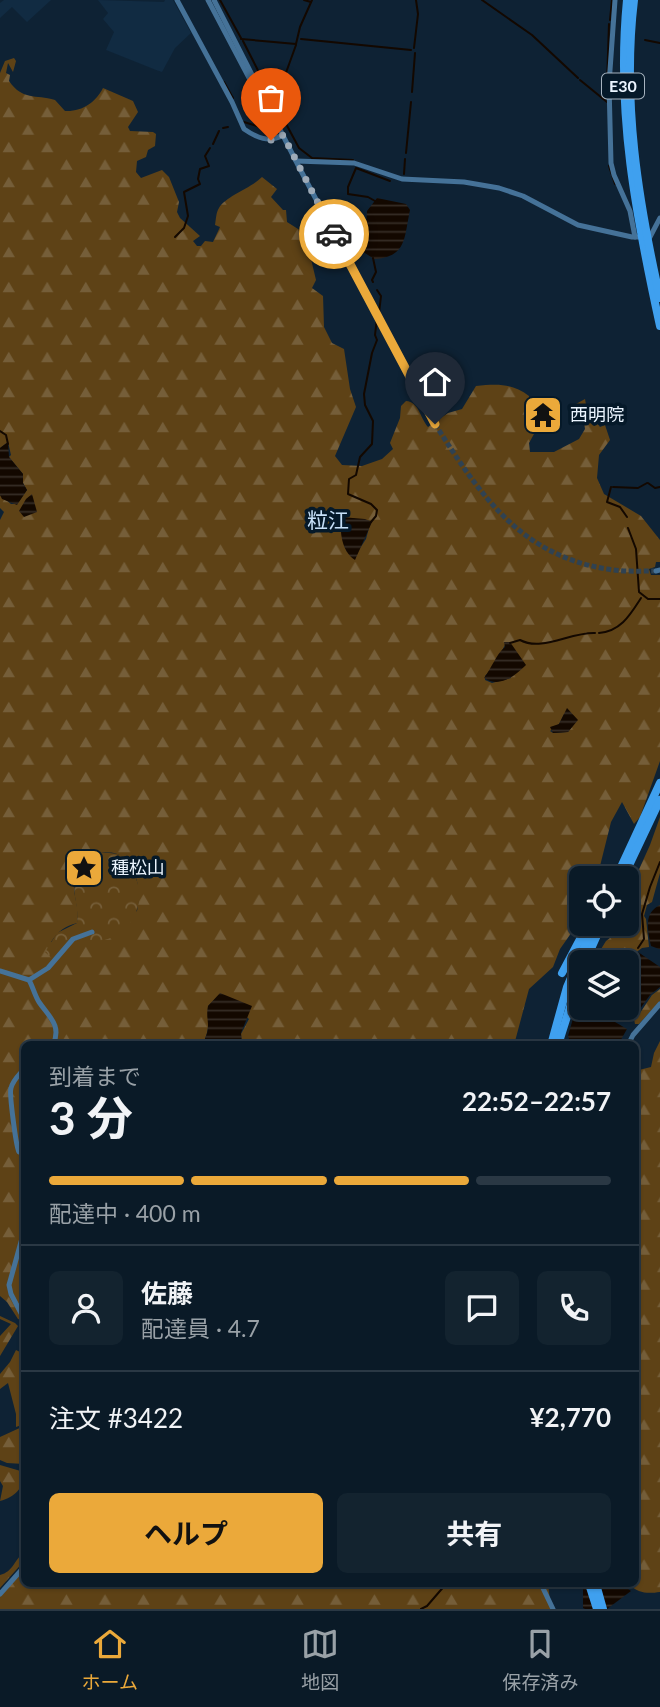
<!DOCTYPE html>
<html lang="ja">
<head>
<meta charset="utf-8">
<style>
	:root { --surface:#0a1a27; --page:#13232f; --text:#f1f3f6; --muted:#99a1a7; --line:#2a3844; --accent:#eba93a }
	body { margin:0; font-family:Lato,"Noto Sans JP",sans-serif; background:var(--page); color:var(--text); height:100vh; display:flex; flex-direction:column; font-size:26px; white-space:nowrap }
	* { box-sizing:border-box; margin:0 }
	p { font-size:23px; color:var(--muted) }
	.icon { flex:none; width:38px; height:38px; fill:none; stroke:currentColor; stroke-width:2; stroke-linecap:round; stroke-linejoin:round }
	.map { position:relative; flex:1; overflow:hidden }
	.panel { position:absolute; left:21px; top:1041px; width:618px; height:546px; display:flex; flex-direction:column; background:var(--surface); border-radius:10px; box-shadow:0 2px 5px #0004,0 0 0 2px var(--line) }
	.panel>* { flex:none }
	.fabs { position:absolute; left:569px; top:866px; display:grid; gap:14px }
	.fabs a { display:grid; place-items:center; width:70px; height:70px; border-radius:10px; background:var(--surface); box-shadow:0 2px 5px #0004,0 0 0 2px var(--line); font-size:35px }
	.pin { position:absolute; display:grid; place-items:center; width:60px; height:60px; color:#fff; margin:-72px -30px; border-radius:50% 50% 50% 0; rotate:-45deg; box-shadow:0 0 7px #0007 }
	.pin .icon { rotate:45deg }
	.courier { position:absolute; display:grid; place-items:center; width:70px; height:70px; margin:-35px; border:5px solid #eba93a; border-radius:50%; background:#fff; color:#222; box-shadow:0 2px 9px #0007 }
	.head em { font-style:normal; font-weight:700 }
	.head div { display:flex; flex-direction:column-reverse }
	.head { display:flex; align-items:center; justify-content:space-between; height:119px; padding:0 28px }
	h1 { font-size:46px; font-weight:700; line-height:52px }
	.bar { display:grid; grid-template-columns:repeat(4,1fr); gap:10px 7px; align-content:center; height:84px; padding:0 28px }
	.bar i { height:9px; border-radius:5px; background:var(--line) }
	.bar .selected { background:var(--accent) }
	.bar p { grid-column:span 4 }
	.line { display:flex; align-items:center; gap:18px; padding:0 28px; border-top:2px solid var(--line) }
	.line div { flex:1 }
	.round { display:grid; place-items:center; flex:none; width:74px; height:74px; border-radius:10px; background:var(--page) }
	.primary-button { display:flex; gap:14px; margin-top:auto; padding:14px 28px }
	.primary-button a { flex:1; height:80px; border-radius:10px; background:var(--accent); color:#111; font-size:28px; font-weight:700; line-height:80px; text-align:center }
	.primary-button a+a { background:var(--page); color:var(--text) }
	.tab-bar { display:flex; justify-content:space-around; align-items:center; height:98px; border-top:2px solid var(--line); background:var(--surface); font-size:19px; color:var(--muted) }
	.tab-bar a { display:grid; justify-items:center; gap:4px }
	.tab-bar .selected { color:var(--accent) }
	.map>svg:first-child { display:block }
	.built { fill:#112b42 }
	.forest { fill:url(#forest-firs); fill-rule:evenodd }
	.park { fill:url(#park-crowns) }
	.water { fill:url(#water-rules) }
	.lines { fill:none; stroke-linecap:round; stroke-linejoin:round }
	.stream { stroke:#130800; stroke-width:2 }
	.secondary-tunnel { stroke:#2f4252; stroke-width:5; stroke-dasharray:5 2.5; stroke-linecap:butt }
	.secondary { stroke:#457298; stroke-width:5 }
	.highway { stroke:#3fa0ef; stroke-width:8 }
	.done { stroke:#9eabb8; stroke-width:7; stroke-dasharray:0 12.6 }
	.route { stroke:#eba93a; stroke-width:9 }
	.labels { text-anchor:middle; stroke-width:7; stroke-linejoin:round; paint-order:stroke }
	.shield { fill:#051929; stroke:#a6b3bf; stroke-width:2 }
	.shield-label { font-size:16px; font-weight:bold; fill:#ebf5ff }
	.poi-label { font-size:18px; fill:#ebf5ff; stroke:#051929; text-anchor:start }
	.quarter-label { font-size:21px; fill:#c7e0f8; stroke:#051929 }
</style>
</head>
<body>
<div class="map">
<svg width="660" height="1609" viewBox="0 0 660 1609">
	<defs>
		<pattern id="forest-firs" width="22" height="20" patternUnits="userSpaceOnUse" patternTransform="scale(1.75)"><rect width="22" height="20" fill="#5e4216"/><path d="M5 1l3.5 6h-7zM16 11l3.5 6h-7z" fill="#755e39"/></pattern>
		<pattern id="park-crowns" width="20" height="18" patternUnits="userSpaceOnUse" patternTransform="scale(1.75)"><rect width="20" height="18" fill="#5e4216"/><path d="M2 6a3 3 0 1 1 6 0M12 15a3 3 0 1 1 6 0" fill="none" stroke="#755e39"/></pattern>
		<pattern id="water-rules" width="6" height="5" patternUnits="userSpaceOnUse" patternTransform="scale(1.75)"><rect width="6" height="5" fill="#130800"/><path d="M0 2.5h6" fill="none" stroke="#362d26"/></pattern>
	</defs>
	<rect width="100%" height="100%" fill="#0e2234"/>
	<g class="built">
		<path d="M4,0H51L27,22L12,7L0,18V3Z"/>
		<path d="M98,0L164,2L165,0H173L191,33L175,48L162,72L156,70L106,50L114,32L103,19L108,13Z"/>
	</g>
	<g class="forest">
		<path d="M14,58L16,61L13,72L8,63L6,73L10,75L9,81C23,101 35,94 55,100L65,111C82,112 96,102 103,88L133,101L138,112L128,127L130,131L153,132L156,134L155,146L148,150L146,157L137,161L136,172L141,178L162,170L169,177L179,202L177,212L180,218L200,236L193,241L197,246H201L205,241L213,242L220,227L215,225C216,220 216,212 219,208C226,196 250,189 262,177L277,189L271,197L283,210H286L287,222L306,234L317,230L319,232L317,235L320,242L311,259L316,280L312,288L323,296L324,327L332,343L344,349L350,389L356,407L335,456L342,465L362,466L382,459L393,449L390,443L400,418L401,406L406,401C419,402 420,418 428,427L448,413L462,409L476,386C497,384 512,383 529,396L534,434L529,443L530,452H554L579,439L585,429L583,416L575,407L576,404L585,399L587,410L600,427L605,425L610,440L599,455L597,478L604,494L641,516L660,540V562H656L655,567L649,569L651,575H660V761L640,817L634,824L622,802L611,822L597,878H581V919L560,949L553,967L529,989L514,1045H242L241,1034L249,1019L220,994L208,1006C207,1023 211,1028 202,1045H24V1262L20,1276L24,1298V1321L18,1319L7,1302L0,1296V520L4,512L0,508V495L11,504H17L27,490L23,483V474L9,457L11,455L8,442L0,448V73L5,61ZM341,517L371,521L366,539L357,553L347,552L342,537ZM505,645L511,678L492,683L485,680V676C494,667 500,654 505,645ZM564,714L577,720L568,732L553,733L550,731L559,724ZM97,853C102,853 109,852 114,853C138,858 141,892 137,911L74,941L66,948L51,942C58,931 65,926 77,923C81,898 64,888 84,864C89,859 91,856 97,853Z"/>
		<path d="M660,817V873L652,902L647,905L644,916L646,919L649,947L642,948L623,962H589L593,954H598L606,941L619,931L618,927L612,928L614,924H626L627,896L650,845Z"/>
		<path d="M660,989V1001L639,1024H635L633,1014L640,1013L652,995Z"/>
		<path d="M660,1041V1592C646,1594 639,1593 628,1584H635V1071L651,1067L654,1053Z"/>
		<path d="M0,1316L15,1323L18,1326L0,1356V1336L11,1324L0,1319Z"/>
		<path d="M16,1350L24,1354V1424L16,1427V1414L8,1383L0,1389V1374L10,1362Z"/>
		<path d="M24,1426V1464L7,1463L0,1460V1437Z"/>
		<path d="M0,1465L24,1472C24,1488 15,1497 0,1501L3,1486L0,1481Z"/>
		<path d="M24,1552V1561L0,1588V1575C13,1572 15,1559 24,1552Z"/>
		<path d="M24,1569V1584H548L551,1609H0V1595Z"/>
	</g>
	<path class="park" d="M97,853C112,853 127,851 133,869C135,875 138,883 139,890C142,915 124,937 100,941C90,942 82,935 74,941C66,946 61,956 57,963L45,952L57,933L77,923C80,903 67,887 81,868C86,861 88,856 97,853Z"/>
	<g class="water">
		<path d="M377,198L406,204L410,210C404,238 407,257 374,259L362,251L355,240L358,232L366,227L367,211Z"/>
		<path d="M8,442L9,457L23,474V483L27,490L17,505L2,499L0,495V448Z"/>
		<path d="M32,494L37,512L24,517L19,511L26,499Z"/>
		<path d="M341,517L365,519L372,522L355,560C341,551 340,532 341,517Z"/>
		<path d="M504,642H510L526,665C514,677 499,688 484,678C491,669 497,653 505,647Z"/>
		<path d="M567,708L578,720L568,732L553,733L550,727L559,724Z"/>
		<path d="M660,905V949H659L651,946C648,930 643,913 660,905Z"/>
		<path d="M638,952L660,967V987L650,995L637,1013L627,1008L626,962H624Z"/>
		<path d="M220,993L252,1006L241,1033L242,1045H202C213,1024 205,1024 208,1006Z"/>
		<path d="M580,994L581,1008H591L627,1029L618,1045H571L568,1036Z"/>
		<path d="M583,1584H621L631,1591L607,1609H585L583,1608Z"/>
	</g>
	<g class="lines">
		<g class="stream">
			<path d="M220,0L241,38"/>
			<path d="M304,0L311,2"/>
			<path d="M482,0L532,35L578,78"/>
			<path d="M610,20L612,0"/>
			<path d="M241,39L296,44L300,27L312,0"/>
			<path d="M301,39L411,50"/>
			<path d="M645,40L660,43"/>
			<path d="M243,41L270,94L277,98"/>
			<path d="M414,48L418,14L416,0"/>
			<path d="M580,80L607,102"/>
			<path d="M224,82L233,98"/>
			<path d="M607,84L609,24"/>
			<path d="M412,92L415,53"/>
			<path d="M275,103L296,45"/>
			<path d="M277,107L299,148L312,158L353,160"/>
			<path d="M244,122L263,128"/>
			<path d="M223,128L228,127"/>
			<path d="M266,129L268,130"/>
			<path d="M213,144L219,131"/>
			<path d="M406,153L411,102"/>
			<path d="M609,166L615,184"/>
			<path d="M404,174L405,159"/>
			<path d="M375,201L368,197L348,194V187L356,168L390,181"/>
			<path d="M175,237L184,228L188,216L184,192L200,184L198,179L200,169L209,166L205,156L210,148"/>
			<path d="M373,258L376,272L372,280L373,282"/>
			<path d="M377,290L381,296L379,313"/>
			<path d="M0,431L6,435L8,444"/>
			<path d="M648,483L655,488L660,487"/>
			<path d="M611,487L607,502L620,507L627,517"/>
			<path d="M613,487L638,488L647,483"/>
			<path d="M371,522L376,516L377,510L371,504L348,494L349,479L356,475L360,457L372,444L373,421L365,405L364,394L372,353L377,340L375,335L377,318"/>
			<path d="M628,528L636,549L639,592L648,599H660"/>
			<path d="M599,633C621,631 630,615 641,598"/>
			<path d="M510,643L520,640C542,652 570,632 595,633"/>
			<path d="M638,948L644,939L642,914L650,887L660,862"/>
			<path d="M615,962L633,951"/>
			<path d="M421,1609L427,1606L446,1584"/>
		</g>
		<path class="secondary-tunnel" d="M435,424C479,493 519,555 607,569C623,572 640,571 656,571"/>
		<g class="secondary">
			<path d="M177,0L232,102L244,129C257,138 269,143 283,135"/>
			<path d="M208,0L268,114"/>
			<path d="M214,0L300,169L435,424"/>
			<path d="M615,0L609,84L611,163L614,175L630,211L635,237"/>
			<path d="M296,161L354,163L402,179L464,182L499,188L523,196L578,225L632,237H650L660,218"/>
			<path d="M656,571L660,570"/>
			<path d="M0,971L29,980C33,987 35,996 39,1002C49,1017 62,1025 53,1045"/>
			<path d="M29,980L48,968L73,939L92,932"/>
			<path d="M628,1045L633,1035L660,1004"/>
			<path d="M24,1069C19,1075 13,1080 11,1088C9,1093 16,1146 19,1152L24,1154"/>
			<path d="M24,1231L9,1285L11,1294L24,1319"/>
			<path d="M541,1584L553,1609"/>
			<path d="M0,1594L24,1567"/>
		</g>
		<g class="highway">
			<path d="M627,0C616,113 636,216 660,326"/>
			<path d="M634,0C622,101 638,200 660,298"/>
			<path d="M616,878L660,783"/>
			<path d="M623,878L660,800"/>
			<path d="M585,962L602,924"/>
			<path d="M562,973L588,924"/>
			<path d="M551,1045L567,987L594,924"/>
			<path d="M558,1045L581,972"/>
			<path d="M589,1584L597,1609"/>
			<path d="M596,1584L603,1609"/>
		</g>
	</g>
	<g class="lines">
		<path class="done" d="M271,140L283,135L334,234"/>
		<path class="route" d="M334,234L435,424"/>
	</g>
	<defs>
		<symbol id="temple-square" viewBox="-11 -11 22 22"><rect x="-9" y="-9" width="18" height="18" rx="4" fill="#eba93a" stroke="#051929"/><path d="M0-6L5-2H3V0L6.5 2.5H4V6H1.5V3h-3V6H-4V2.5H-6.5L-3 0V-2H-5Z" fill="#111"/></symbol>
		<symbol id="sight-square" viewBox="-11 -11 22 22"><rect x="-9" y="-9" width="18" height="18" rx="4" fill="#eba93a" stroke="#051929"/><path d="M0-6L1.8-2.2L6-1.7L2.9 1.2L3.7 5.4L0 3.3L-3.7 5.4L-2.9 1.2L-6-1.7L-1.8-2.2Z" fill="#111"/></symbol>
	</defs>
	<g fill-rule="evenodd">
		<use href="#temple-square" x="521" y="393" width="44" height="44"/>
		<use href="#sight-square" x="62" y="846" width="44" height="44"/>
	</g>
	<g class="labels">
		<rect class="shield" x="602" y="73.5" width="42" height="25" rx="5"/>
		<g class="shield-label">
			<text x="623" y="92">E30</text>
		</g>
		<g class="poi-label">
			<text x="570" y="421">西明院</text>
			<text x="111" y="874">種松山</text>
		</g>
		<g class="quarter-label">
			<text x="328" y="528">粒江</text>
		</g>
	</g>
</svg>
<div class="fabs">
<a><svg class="icon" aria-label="locate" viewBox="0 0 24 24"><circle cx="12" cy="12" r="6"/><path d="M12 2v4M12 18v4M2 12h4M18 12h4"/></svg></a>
<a><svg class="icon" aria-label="layers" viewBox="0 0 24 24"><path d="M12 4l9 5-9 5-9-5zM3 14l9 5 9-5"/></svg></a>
</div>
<div class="pin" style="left:271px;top:140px;background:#ea580c"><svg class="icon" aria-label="bag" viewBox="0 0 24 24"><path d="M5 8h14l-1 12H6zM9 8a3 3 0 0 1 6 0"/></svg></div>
<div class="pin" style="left:435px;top:424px;background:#1f2937"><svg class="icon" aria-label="home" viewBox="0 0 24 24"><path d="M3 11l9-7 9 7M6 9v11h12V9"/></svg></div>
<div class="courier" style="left:334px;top:234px"><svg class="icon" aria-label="car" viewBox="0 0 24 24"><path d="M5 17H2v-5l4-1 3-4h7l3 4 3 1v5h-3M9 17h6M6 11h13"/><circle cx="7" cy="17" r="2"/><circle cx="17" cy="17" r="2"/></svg></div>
<section class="panel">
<div class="head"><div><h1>3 分</h1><p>到着まで</p></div><em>22:52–22:57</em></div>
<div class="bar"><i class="selected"></i><i class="selected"></i><i class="selected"></i><i></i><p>配達中 · 400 m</p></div>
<div class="line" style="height:126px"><a class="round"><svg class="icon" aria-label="person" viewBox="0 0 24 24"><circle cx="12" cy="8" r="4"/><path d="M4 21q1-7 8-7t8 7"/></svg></a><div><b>佐藤</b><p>配達員 · 4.7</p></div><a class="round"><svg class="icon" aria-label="chat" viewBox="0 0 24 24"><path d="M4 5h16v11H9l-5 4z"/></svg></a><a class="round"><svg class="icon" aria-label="phone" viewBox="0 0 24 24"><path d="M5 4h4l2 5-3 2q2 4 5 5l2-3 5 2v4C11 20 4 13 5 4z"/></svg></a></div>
<div class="line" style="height:91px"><div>注文 #3422</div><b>¥2,770</b></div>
<div class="primary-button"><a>ヘルプ</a><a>共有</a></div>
</section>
</div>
<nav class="tab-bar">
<a class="selected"><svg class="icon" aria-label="home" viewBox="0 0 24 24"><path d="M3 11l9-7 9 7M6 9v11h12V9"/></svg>ホーム</a>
<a><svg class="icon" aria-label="map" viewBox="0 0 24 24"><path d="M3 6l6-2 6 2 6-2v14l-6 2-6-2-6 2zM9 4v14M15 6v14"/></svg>地図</a>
<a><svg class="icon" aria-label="saved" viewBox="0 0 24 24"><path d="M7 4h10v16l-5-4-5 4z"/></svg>保存済み</a>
</nav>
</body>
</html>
